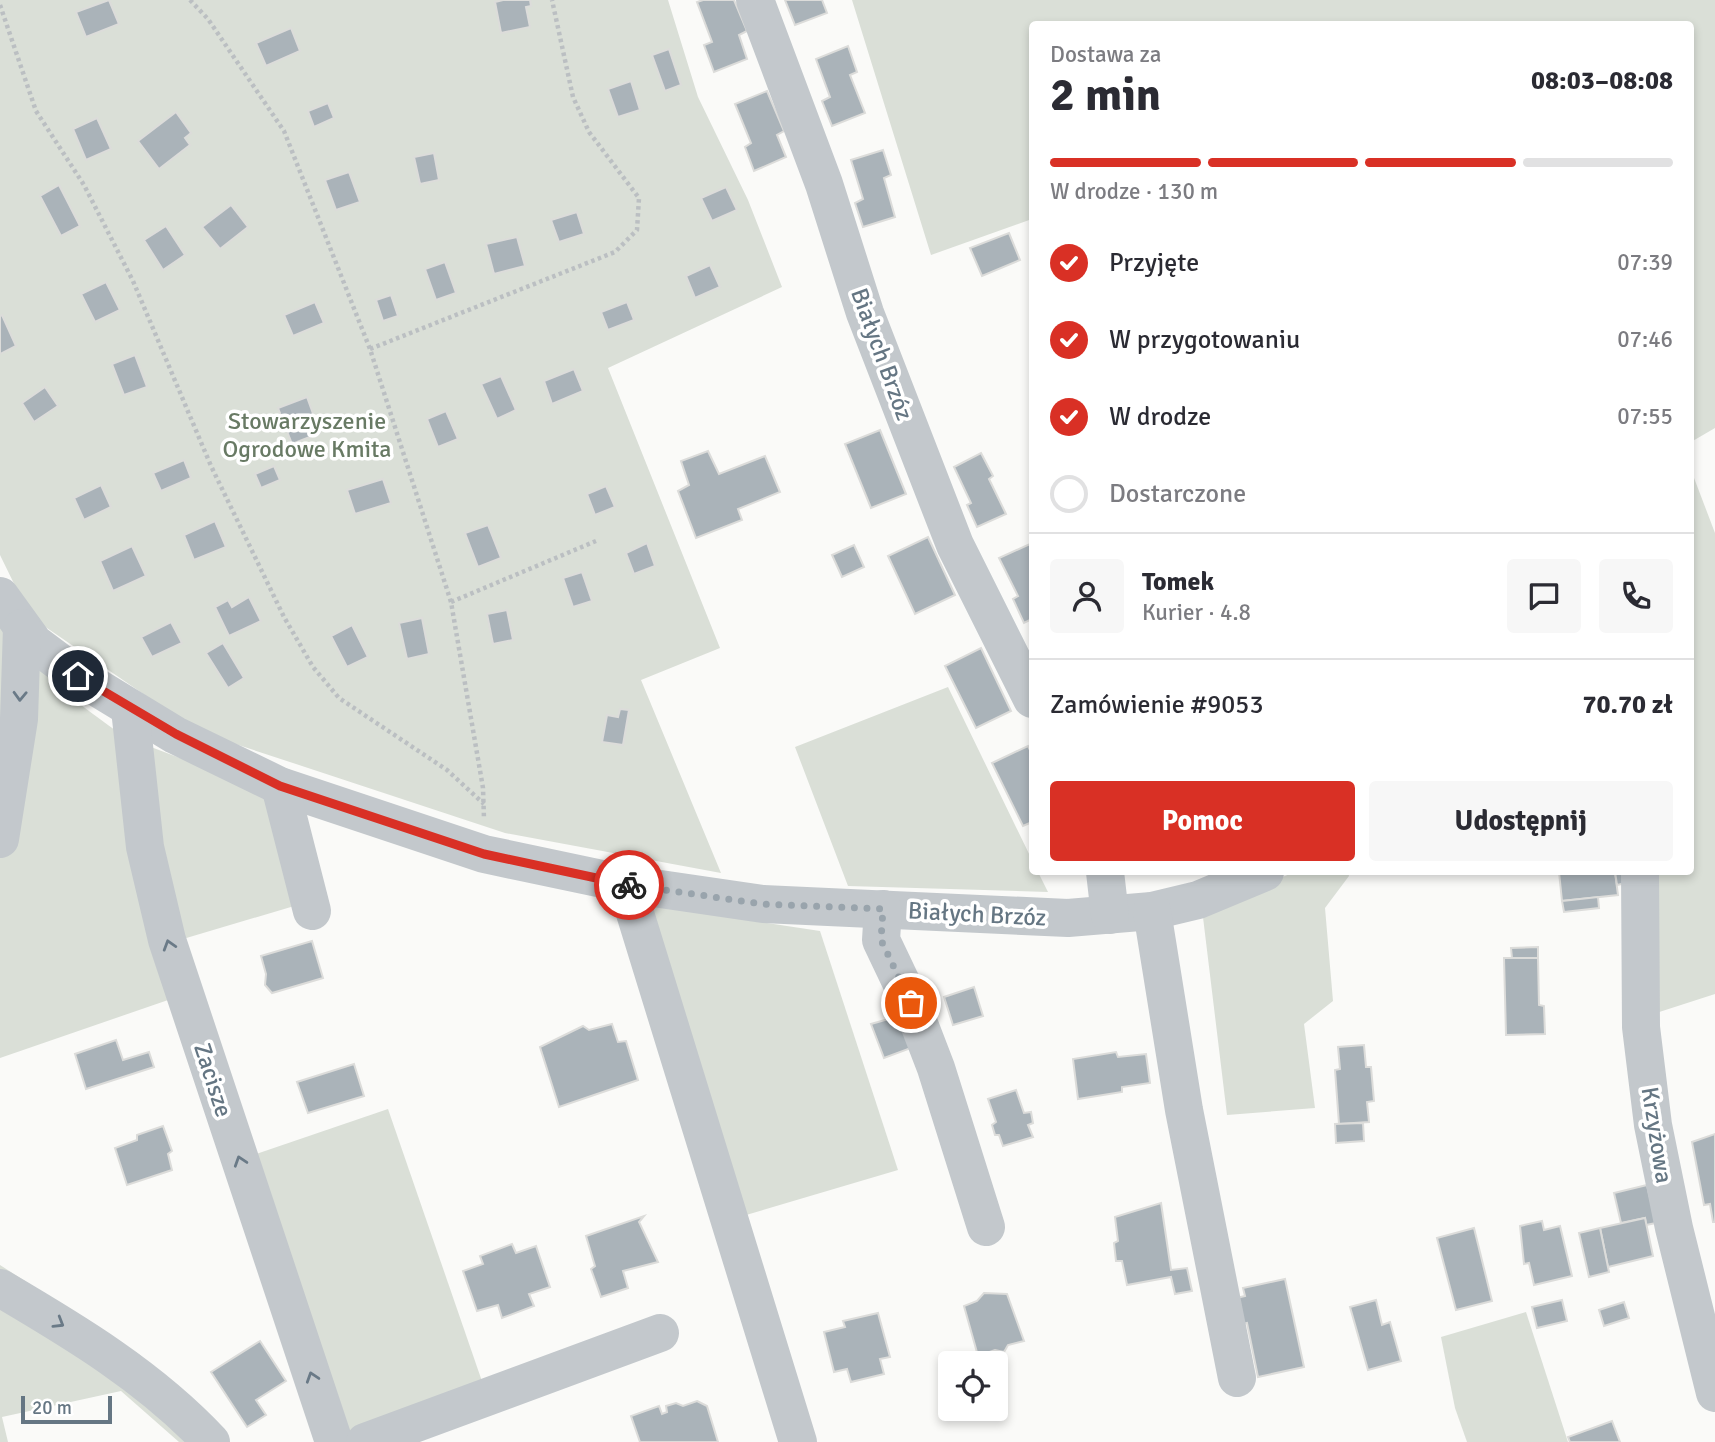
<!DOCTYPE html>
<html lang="pl">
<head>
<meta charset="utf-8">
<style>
	:root { --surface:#fff; --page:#f7f7f7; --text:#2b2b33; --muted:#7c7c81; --line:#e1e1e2; --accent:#d93025 }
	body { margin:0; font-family:Signika,sans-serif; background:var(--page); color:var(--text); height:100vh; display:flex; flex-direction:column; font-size:26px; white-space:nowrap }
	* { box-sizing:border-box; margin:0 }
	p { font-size:23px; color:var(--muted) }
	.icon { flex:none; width:38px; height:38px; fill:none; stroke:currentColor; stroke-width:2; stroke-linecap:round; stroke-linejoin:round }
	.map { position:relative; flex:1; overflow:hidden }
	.details { position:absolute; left:1029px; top:21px; width:665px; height:854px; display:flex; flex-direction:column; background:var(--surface); border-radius:7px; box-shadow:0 4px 10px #0003 }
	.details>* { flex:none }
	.controls { position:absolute; left:938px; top:1351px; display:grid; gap:14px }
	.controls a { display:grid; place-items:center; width:70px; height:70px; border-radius:7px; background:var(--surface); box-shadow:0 4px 10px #0003; font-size:35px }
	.scale { position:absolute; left:21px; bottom:18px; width:91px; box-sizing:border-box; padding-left:7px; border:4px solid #657683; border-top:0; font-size:19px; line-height:24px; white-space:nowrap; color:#657683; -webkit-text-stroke:5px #fff; paint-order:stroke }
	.pin { position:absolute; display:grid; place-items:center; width:60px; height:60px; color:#fff; margin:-30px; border:4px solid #fff; border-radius:50%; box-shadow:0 2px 7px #0007 }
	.courier { position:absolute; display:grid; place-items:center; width:70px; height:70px; margin:-35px; border:5px solid #d93025; border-radius:50%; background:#fff; color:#222; box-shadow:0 2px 9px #0007 }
	.headline em { font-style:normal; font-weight:700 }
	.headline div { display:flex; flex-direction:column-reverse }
	.headline { display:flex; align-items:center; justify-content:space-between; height:119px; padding:0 21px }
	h1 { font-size:46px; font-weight:700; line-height:52px }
	.bar { display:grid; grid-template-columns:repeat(4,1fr); gap:10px 7px; align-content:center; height:84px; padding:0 21px }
	.bar i { height:9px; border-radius:5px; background:var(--line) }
	.bar .on { background:var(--accent) }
	.bar p { grid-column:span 4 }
	.line { display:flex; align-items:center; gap:18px; padding:0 21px; border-top:2px solid var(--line) }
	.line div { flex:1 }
	.round { display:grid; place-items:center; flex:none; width:74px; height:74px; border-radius:7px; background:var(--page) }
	ol { padding:0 21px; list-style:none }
	li { display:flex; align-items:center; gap:21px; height:77px }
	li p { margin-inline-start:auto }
	li .icon { padding:7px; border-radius:50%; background:var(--accent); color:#fff; stroke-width:4 }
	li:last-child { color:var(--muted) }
	li i { width:38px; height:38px; border:4px solid var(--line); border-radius:50% }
	.cta { display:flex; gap:14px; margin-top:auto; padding:14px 21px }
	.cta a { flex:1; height:80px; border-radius:7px; background:var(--accent); color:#fff; font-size:28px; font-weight:700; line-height:80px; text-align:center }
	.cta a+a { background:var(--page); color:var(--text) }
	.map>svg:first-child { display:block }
	.green { fill:#dadfd7 }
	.building { fill:#aab3b9; stroke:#dcdcda; stroke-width:2 }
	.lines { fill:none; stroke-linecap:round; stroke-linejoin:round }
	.path { stroke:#bbbfc2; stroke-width:4.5; stroke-dasharray:3.5 3.5; stroke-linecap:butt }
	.minor { stroke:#c3c8cc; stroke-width:38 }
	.oneway { stroke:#6a7a87 }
	.done { stroke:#99a4ac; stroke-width:7; stroke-dasharray:0 12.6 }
	.route { stroke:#d93025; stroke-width:9 }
	.labels { text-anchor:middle; stroke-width:7; stroke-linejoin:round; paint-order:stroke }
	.street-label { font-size:24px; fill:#657683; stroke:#fff }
	.park-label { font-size:24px; fill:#687a64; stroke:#fff }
</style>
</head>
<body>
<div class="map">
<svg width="1715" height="1442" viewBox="0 0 1715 1442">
	<rect width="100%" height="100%" fill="#fafaf8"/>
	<g class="green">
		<path d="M0,0H668L698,97L748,200L782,287L608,368L720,648L641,680L721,873L505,833L199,732L44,626L23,602L0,555Z"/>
		<path d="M852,0H1715V428L1691,442L1690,24H1032V219L931,255Z"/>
		<path d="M1691,470L1715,533V994L1650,1015L1646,872H1690Z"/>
		<path d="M0,619C36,673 75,702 128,739L171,999L0,1058Z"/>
		<path d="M948,687L1032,860V872H1038L1048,892L848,886L795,747Z"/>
		<path d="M151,747L277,795L301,904L183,939L144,775Z"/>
		<path d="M1295,872H1348L1349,876L1325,908L1333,1001L1304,1024L1315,1108L1227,1115L1202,909Z"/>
		<path d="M640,904L820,931L898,1170L736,1218Z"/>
		<path d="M388,1109L485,1390L342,1440L250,1156Z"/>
		<path d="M0,1265L140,1355L227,1442H179L121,1391L2,1417L8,1442H0Z"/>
		<path d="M1526,1312L1568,1442H1467L1455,1408L1441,1337Z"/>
	</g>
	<g class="building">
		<path d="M109,0L119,24L86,37L76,12Z"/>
		<path d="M503,0H530L531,6L526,7L530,27L501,33L495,2Z"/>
		<path d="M703,0H734L747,31L739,35L747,59L714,72L704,45L712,42L697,2Z"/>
		<path d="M785,0H822L827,13L795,25Z"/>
		<path d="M291,28L300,51L266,66L256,43Z"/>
		<path d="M848,46L857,72L850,75L865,113L832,126L822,101L830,97L816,59Z"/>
		<path d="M669,49L681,85L665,91L652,55Z"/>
		<path d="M631,81L640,110L618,117L608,89Z"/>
		<path d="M767,91L784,131L777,135L786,157L754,171L745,147L751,143L735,104Z"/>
		<path d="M328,103L334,118L314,127L308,111Z"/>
		<path d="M176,112L191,133L185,138L190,145L159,169L138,141Z"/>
		<path d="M97,118L111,149L86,160L73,129Z"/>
		<path d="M883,150L891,175L884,178L895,217L863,227L855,203L863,199L851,160Z"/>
		<path d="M434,153L439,180L420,184L414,157Z"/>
		<path d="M349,172L360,202L336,210L325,180Z"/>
		<path d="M59,185L80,226L61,236L40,196Z"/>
		<path d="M726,187L737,210L712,221L701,198Z"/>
		<path d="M231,205L248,227L220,249L202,227Z"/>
		<path d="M577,212L584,234L559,242L551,220Z"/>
		<path d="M166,226L185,255L163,270L144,240Z"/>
		<path d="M1009,233L1020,260L982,276L970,248Z"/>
		<path d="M517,237L525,266L494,274L486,244Z"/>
		<path d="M445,262L456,293L436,300L425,269Z"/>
		<path d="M710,265L720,287L695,298L686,276Z"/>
		<path d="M106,282L120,310L95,322L81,294Z"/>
		<path d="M391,295L398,316L383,321L376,300Z"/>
		<path d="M315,302L324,323L293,336L284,315Z"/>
		<path d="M627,302L634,320L608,330L601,312Z"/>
		<path d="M2,315L16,346L0,354V316Z"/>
		<path d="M135,355L147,387L124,395L112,364Z"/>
		<path d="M574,369L583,391L552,404L544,381Z"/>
		<path d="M501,376L516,410L497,419L481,384Z"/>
		<path d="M45,387L58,406L34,422L22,403Z"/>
		<path d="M307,397L320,433L292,444L278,408Z"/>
		<path d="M446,411L458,439L438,447L427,419Z"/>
		<path d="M880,430L906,494L871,508L845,444Z"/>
		<path d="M708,451L719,474L765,456L780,492L738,509L742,520L696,538L678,491L689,485L681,461Z"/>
		<path d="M981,453L993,476L989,479L1006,514L977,527L967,505L971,503L954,467Z"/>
		<path d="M184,460L191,478L161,491L153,473Z"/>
		<path d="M274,466L280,480L261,488L255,474Z"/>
		<path d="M383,479L391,503L355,514L347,490Z"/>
		<path d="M101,485L111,507L84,520L74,498Z"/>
		<path d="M606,486L615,507L595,515L587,494Z"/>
		<path d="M215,521L226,547L194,560L184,535Z"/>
		<path d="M488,525L501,558L478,567L465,533Z"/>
		<path d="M928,537L955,595L915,614L888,556Z"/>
		<path d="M647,543L655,566L634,574L626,553Z"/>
		<path d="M1030,544L1032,619L1024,623L1013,599L1018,596L999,558Z"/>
		<path d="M854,545L864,567L842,577L832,555Z"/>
		<path d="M132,546L146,576L113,591L100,561Z"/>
		<path d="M582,572L592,601L573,607L563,578Z"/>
		<path d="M249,597L261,621L229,636L215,607L228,600L232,607Z"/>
		<path d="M507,610L513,640L493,644L487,614Z"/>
		<path d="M422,618L429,654L407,659L399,623Z"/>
		<path d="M171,622L182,643L152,657L141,637Z"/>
		<path d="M352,625L368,657L347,667L331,636Z"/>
		<path d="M223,643L244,678L228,688L206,653Z"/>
		<path d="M981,648L1011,711L976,728L945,666Z"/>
		<path d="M620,709L629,710L623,745L602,742L607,715L618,717Z"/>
		<path d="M1028,746L1032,754V822L1023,826L992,763Z"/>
		<path d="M1559,872H1615L1618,895L1562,901Z"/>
		<path d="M1615,872H1625L1626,883L1617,885Z"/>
		<path d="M1598,897L1599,908L1564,912L1562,901Z"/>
		<path d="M312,941L323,978L272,993L265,985L266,974L261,956Z"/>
		<path d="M1538,947V958H1512L1511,948Z"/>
		<path d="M1504,958H1538L1539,1005L1544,1006L1545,1034L1506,1035Z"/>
		<path d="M974,987L983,1016L953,1025L944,997Z"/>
		<path d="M899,1016L911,1048L884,1058L871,1024Z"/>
		<path d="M612,1024L618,1042L626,1041L638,1080L559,1107L540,1047L583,1026L589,1030Z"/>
		<path d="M116,1040L123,1060L149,1052L154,1067L86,1089L75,1054Z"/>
		<path d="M1364,1045L1366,1067H1371L1374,1101L1367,1102L1369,1122L1339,1124L1335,1070L1340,1069L1338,1047Z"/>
		<path d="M1116,1052L1118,1057L1146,1054L1150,1083L1122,1087V1092L1078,1099L1073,1059Z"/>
		<path d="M354,1064L364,1096L308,1113L297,1082Z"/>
		<path d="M1016,1090L1024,1113L1031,1112L1033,1123L1028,1125L1033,1137L1003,1146L999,1135H995L992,1125L996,1122L988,1099Z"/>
		<path d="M1363,1123L1364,1141L1336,1143L1335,1124Z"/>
		<path d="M163,1126L172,1151L168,1154L172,1170L127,1185L115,1148L137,1140V1135Z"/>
		<path d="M1715,1134V1222H1713L1710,1204L1704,1205L1692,1142Z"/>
		<path d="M1647,1185L1656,1223L1646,1225L1645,1218L1621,1223L1614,1193Z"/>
		<path d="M1161,1203L1171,1270L1187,1268L1192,1291L1175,1294L1171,1277L1127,1285L1122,1261H1116L1114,1243L1118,1241L1115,1217Z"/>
		<path d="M644,1216L639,1222L658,1262L623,1271L628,1288L601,1297L591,1269L595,1266L586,1236Z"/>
		<path d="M1645,1218L1653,1256L1608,1267L1600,1228Z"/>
		<path d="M1542,1221L1544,1230L1560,1226L1572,1276L1534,1285L1529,1263L1524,1264L1520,1226Z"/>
		<path d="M1474,1228L1492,1301L1456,1310L1437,1238Z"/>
		<path d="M1600,1228L1609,1272L1589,1277L1579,1233Z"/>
		<path d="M512,1244L516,1253L536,1246L550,1287L529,1294L534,1306L502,1318L498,1305L477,1311L463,1271L483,1264L480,1256Z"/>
		<path d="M1285,1279L1304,1367L1258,1377L1247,1323L1238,1325L1232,1299L1245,1296L1243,1288Z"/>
		<path d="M984,1293L1007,1294L1024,1341L1008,1345L1004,1352L995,1350L978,1356L964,1306L977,1301Z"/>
		<path d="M1376,1300L1382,1325L1390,1322L1401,1361L1368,1370L1350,1307Z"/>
		<path d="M1562,1300L1567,1321L1537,1328L1532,1307Z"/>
		<path d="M1624,1302L1629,1318L1604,1326L1599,1310Z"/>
		<path d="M878,1313L890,1357L880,1359L884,1374L851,1382L847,1369L834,1372L824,1332L845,1327L843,1321Z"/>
		<path d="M260,1341L286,1381L256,1400L266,1415L247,1427L211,1372Z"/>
		<path d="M697,1401L707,1406L718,1442H640L631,1416L659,1406L662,1414L667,1412L666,1406L676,1403L683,1406Z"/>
		<path d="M1612,1421L1620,1442H1570L1568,1437Z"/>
	</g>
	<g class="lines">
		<g class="path">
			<path d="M190,0L208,19L284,131L370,349L451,602L483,788L484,819"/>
			<path d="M0,5L36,111L84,185L133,281L211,466L284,617L313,667L339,698L447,770L484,804"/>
			<path d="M370,349L615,252L637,230L639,198L589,132L573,97L552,0"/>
			<path d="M451,602L596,541"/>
		</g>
		<g class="minor">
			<path d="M755,0L824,184L865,313L955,545L1032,699"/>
			<path d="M0,596L34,643L78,676L175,735L280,786L484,854L626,884L763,904L1068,918L1152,911L1198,900L1265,872"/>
			<path d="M130,709L145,847L167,940L334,1442"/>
			<path d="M280,786L312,911"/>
			<path d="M0,839L19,719L22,628"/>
			<path d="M1105,872L1110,915"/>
			<path d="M1640,872L1641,1027L1653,1125L1674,1228L1715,1393"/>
			<path d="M626,884L798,1442"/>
			<path d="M883,909L881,940L911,1003L936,1068L986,1227"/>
			<path d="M1152,911L1184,1110L1237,1378"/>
			<path d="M0,1288C75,1332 150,1377 211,1442"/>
			<path d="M365,1442L660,1333"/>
		</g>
	</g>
	<defs><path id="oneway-chevron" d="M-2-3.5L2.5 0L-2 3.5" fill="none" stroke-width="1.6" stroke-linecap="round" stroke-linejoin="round" transform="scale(1.75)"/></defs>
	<g class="oneway">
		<use href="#oneway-chevron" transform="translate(20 696) rotate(92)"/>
		<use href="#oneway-chevron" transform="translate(169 945) rotate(-107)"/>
		<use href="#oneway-chevron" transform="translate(240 1161) rotate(-108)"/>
		<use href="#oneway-chevron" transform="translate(59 1323) rotate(31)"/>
		<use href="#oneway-chevron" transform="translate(312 1377) rotate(-108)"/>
	</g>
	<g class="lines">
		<path class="done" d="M629,885L763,904L883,909L881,940L911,1003"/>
		<path class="route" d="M78,676L176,734L280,786L484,854L629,885"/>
	</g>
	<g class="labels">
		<g class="street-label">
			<text transform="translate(882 354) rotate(70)" y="8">Białych Brzóz</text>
			<text transform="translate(977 914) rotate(3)" y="8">Białych Brzóz</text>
			<text transform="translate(213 1080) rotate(72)" y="8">Zacisze</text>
			<text transform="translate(1657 1135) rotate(81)" y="8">Krzyżowa</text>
		</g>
		<g class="park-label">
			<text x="307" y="429">Stowarzyszenie<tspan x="307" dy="28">Ogrodowe Kmita</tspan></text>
		</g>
	</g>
</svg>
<div class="controls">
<a><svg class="icon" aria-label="locate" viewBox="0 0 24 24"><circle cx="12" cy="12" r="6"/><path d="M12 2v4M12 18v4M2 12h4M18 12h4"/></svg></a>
</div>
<div class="scale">20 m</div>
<div class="pin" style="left:911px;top:1003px;background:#ea580c"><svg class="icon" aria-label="bag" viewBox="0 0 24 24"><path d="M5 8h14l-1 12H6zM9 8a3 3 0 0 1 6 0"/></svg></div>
<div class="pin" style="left:78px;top:676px;background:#1f2937"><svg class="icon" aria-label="home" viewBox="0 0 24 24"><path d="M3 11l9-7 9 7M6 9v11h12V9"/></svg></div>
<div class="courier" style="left:629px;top:885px"><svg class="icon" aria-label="bike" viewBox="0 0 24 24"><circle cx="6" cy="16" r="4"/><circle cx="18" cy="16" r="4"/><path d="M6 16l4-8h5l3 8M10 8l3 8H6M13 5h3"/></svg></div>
<section class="details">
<div class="headline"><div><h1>2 min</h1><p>Dostawa za</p></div><em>08:03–08:08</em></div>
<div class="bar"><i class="on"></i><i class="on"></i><i class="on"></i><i></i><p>W drodze · 130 m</p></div>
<ol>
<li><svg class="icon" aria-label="check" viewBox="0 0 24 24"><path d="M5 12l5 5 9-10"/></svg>Przyjęte<p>07:39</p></li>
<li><svg class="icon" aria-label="check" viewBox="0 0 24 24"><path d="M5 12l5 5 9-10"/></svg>W przygotowaniu<p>07:46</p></li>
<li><svg class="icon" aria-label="check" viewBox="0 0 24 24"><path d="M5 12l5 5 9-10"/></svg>W drodze<p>07:55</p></li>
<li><i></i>Dostarczone</li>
</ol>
<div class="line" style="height:126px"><a class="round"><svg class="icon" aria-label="person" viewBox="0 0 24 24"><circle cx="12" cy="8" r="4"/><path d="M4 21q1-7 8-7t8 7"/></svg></a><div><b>Tomek</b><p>Kurier · 4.8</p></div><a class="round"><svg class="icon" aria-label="chat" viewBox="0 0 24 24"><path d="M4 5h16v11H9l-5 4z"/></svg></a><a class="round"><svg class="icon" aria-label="phone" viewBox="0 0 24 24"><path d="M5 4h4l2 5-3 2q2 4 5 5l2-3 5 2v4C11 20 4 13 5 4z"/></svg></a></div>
<div class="line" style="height:91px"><div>Zamówienie #9053</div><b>70.70 zł</b></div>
<div class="cta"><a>Pomoc</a><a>Udostępnij</a></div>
</section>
</div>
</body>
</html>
